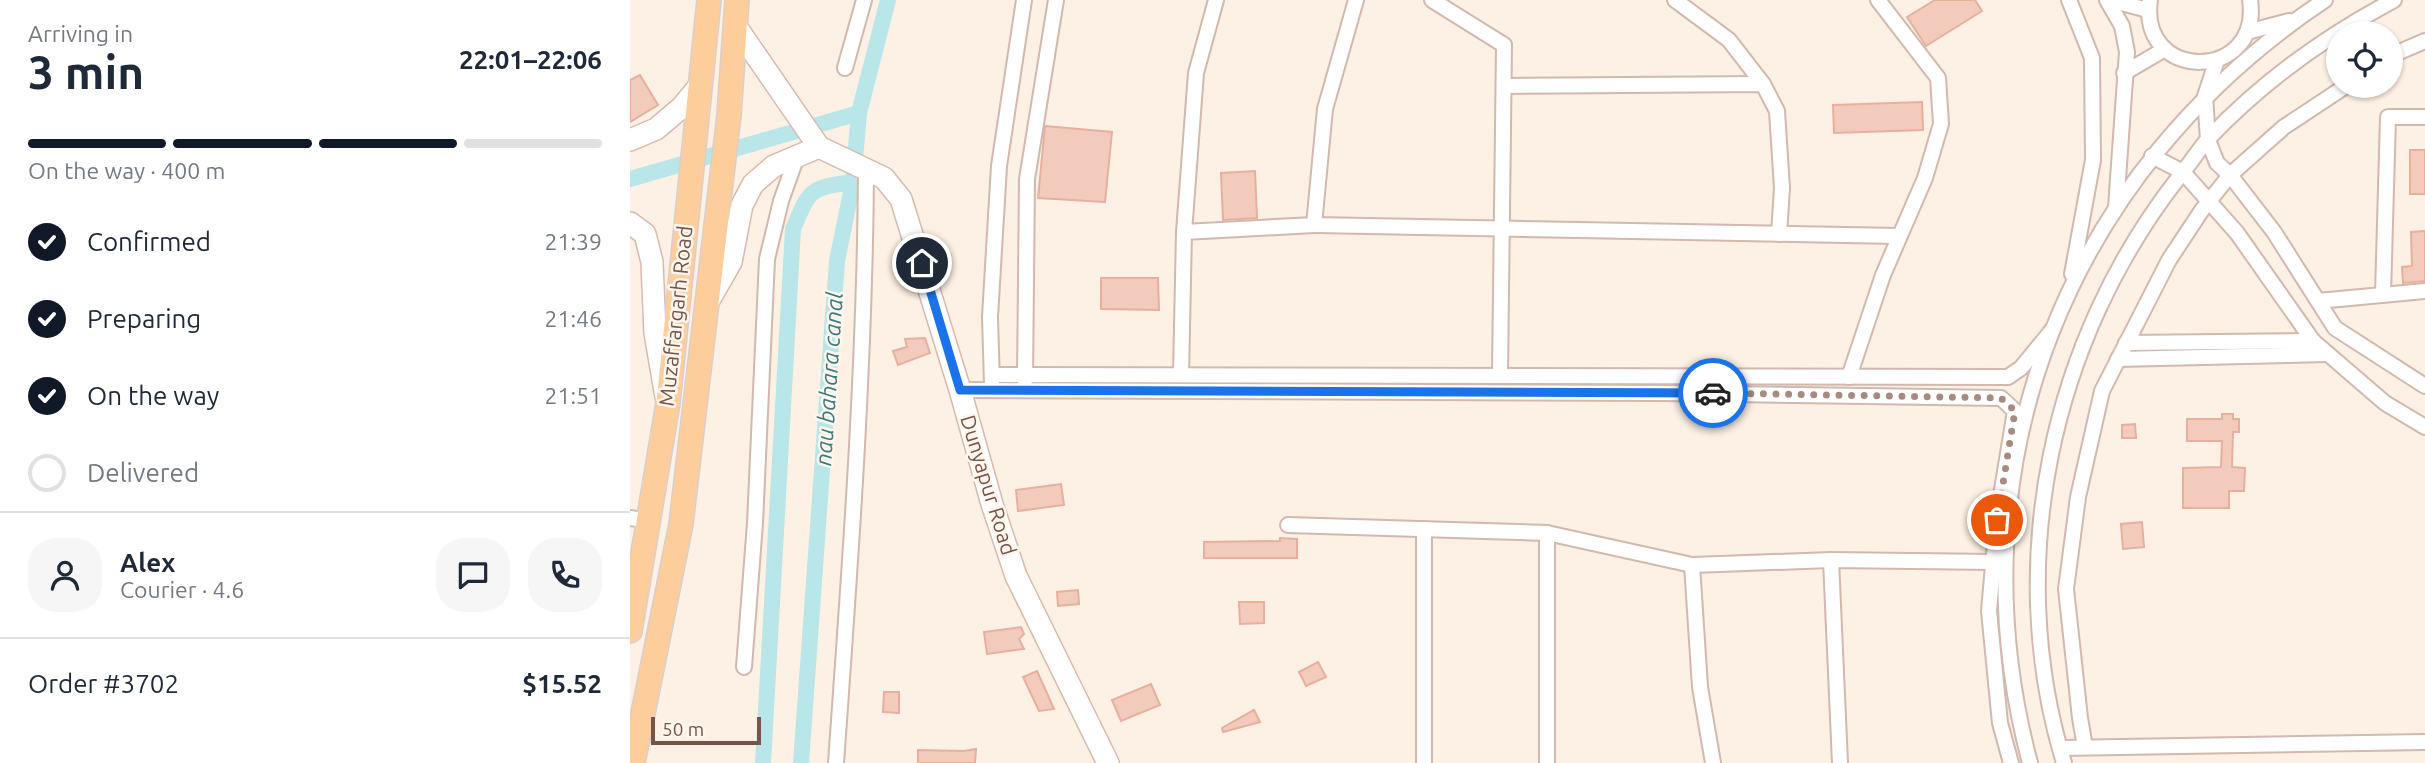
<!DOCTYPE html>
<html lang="en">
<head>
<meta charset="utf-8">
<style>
	:root { --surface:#fff; --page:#f6f6f7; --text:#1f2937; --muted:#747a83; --line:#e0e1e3; --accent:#111827 }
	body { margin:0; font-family:Ubuntu,sans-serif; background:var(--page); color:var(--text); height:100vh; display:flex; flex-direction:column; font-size:26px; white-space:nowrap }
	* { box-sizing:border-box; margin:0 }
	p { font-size:23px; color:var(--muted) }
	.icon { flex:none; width:38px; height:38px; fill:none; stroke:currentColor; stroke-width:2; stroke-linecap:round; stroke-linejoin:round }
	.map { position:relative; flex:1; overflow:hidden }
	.details { display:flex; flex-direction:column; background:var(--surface); width:630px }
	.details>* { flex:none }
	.controls { position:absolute; left:1696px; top:21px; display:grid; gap:14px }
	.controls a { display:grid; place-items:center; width:77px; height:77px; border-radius:50%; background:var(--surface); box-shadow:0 2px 5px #0004; font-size:35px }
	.scale { position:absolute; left:21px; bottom:18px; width:110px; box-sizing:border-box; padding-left:7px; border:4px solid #775449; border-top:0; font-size:19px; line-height:24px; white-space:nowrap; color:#775449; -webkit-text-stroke:5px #fff6ed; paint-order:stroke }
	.pin { position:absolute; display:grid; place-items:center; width:60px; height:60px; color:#fff; margin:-30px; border:4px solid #fff; border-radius:50%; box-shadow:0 2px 7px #0007 }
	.courier { position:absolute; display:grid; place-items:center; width:70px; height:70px; margin:-35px; border:5px solid #1a73e8; border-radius:50%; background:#fff; color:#222; box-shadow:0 2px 9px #0007 }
	.summary em { font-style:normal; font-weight:600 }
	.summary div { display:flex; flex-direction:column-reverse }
	.summary { display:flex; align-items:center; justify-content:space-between; height:119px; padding:0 28px }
	h1 { font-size:46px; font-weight:600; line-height:52px }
	.bar { display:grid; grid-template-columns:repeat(4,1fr); gap:10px 7px; align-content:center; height:84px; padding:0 28px }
	.bar i { height:9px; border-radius:5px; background:var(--line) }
	.bar .active { background:var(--accent) }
	.bar p { grid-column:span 4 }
	.line { display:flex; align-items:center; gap:18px; padding:0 28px; border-top:2px solid var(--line) }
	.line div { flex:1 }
	.round { display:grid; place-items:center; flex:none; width:74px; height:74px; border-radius:28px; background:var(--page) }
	ol { padding:0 28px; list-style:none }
	li { display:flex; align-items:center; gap:21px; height:77px }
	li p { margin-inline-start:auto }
	li .icon { padding:7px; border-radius:50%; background:var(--accent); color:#fff; stroke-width:4 }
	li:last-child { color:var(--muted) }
	li i { width:38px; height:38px; border:4px solid var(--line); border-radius:50% }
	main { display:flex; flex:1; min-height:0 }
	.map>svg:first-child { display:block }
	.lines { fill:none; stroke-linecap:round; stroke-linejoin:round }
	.canal { stroke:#b9e6e8; stroke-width:16 }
	.building { fill:#f3cbbc; stroke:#e7af9c; stroke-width:2 }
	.street-casing { stroke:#d1b9ad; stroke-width:18 }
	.secondary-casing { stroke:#d7baad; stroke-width:24 }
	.primary-casing { stroke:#d9cfcc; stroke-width:26 }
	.street { stroke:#fff; stroke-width:14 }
	.secondary { stroke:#fff; stroke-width:21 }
	.primary { stroke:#fdce9c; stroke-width:23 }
	.done { stroke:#a68b80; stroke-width:7; stroke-dasharray:0 12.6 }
	.route { stroke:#1a73e8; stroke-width:9 }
	.labels { text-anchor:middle; stroke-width:5; stroke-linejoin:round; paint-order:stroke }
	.street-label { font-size:21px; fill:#775449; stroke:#fff6ed }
	.water-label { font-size:23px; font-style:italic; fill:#3c7a7d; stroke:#fff6ed }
</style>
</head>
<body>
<main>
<section class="details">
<div class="summary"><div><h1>3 min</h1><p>Arriving in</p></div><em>22:01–22:06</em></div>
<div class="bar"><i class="active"></i><i class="active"></i><i class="active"></i><i></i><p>On the way · 400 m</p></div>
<ol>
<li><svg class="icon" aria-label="check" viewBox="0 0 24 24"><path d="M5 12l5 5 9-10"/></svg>Confirmed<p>21:39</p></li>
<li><svg class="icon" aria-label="check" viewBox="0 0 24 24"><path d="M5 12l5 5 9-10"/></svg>Preparing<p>21:46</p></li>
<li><svg class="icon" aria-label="check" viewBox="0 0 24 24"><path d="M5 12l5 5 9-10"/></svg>On the way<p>21:51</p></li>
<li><i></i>Delivered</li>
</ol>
<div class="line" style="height:126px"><a class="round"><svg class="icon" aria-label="person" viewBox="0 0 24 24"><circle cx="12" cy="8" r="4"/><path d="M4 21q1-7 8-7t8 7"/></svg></a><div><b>Alex</b><p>Courier · 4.6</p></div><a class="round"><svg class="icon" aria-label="chat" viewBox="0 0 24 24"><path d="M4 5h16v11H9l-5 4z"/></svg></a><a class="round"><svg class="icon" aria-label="phone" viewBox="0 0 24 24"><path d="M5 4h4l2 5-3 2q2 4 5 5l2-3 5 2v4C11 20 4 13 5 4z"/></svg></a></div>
<div class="line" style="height:91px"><div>Order #3702</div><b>$15.52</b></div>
</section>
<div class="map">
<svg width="1795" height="763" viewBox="0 0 1795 763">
	<rect width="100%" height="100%" fill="#fdf1e5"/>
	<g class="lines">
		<g class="canal">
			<path d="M0,179L229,113"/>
			<path d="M133,763L163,229C180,189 179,188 223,182"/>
			<path d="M171,763L207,261L223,182L229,113L258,0"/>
		</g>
	</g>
	<g class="building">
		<path d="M1305,0H1345L1352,11L1296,46L1277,17Z"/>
		<path d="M10,75L28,105L0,122V80Z"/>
		<path d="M1292,102L1293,130L1204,133L1203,105Z"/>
		<path d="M415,126L482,132L475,202L408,198Z"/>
		<rect x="1780" y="150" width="15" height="44"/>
		<path d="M625,171L627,218L593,220L591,173Z"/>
		<path d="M1795,231V281L1773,283L1772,267L1782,266L1781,232Z"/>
		<path d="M471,278H528L529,310L471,309Z"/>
		<path d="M295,338L300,353L268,365L263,351L277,347L275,339Z"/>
		<path d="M1592,414H1603V419H1609V432H1603L1602,467L1615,468L1614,491H1599V508H1553V468L1591,467L1592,441H1557V419H1592Z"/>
		<path d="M1505,424L1506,438H1492V425Z"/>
		<path d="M431,484L434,505L388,511L386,490Z"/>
		<path d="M1512,522L1514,547L1493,549L1491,524Z"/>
		<path d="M650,538L667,539V558H574V542L650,541Z"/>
		<path d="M448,590L449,604L428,606L427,592Z"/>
		<path d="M609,602H634V623L610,624Z"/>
		<path d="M391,627L394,634L389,639L394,649L357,654L354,632Z"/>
		<path d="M688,662L696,677L676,686L669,672Z"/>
		<path d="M407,671L424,709L409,711L393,677Z"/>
		<path d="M521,684L530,705L491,721L482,700Z"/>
		<path d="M254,692H269V713L253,712Z"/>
		<path d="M624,710L630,722L593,732L592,728Z"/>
		<path d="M346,749L345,763H288V750L334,751Z"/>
	</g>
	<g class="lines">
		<defs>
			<g id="street">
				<path d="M586,0L566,73L554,232L684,225L695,109L726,0"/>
				<path d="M802,0L874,45L870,376"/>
				<path d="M1045,0L1099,40L1133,84"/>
				<path d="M1439,0L1462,58L1463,160L1442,274"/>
				<path d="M1477,0L1492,26L1497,52L1486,207"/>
				<path d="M1480,0L1518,10"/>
				<path d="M1520,0C1508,83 1632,82 1620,0"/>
				<path d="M1617,32L1659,21"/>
				<path d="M1760,56L1795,41"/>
				<path d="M1587,60L1575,96L1578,140L1587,163L1600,175L1644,232L1705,328L1795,386"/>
				<path d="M215,68L234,0"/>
				<path d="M1494,73L1535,49"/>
				<path d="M874,86L1133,84L1147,111L1152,188L1149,234"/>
				<path d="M1522,156L1553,172L1607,233L1683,341L1755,403L1795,427"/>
				<path d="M684,225L1269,236"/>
				<path d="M1753,295L1758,117H1795"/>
				<path d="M1688,301L1795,291"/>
				<path d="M1496,343L1683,341"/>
				<path d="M1488,359L1698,354"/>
				<path d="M362,375L1378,377L1391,368L1423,329"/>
				<path d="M551,375L554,232"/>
				<path d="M1219,377L1253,275L1295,178L1311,124L1308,78L1248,0"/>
				<path d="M395,381L397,179L426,0"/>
				<path d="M362,384L360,317L369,166L394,0"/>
				<path d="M330,390L1030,393L1371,398L1385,411L1367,520L1359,611L1370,723L1381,763"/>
				<path d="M0,518L19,521"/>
				<path d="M658,525L917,533L1062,565L1201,560"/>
				<path d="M1062,565L1070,687L1083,763"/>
				<path d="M114,667L125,523L137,259L151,201L167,156"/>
				<path d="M1455,747L1450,718L1436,589L1448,497L1472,391L1539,260L1572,210L1600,175L1654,127L1716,86"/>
				<path d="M1430,748L1795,742"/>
				<path d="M206,763C220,565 235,367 236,168"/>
				<path d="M794,763V529"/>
				<path d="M917,763V533"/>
				<path d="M1210,763L1201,560L1364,562"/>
				<path d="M1400,763C1320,463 1439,170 1695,0"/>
				<path d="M1434,763C1373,563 1421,340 1549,177C1559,165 1568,151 1578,139C1631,83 1696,36 1764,0"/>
			</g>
			<g id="secondary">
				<path d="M105,25L189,147L254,178L271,199L330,390L362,504L386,576L478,763"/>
				<path d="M0,140L26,129L52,107L71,84"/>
				<path d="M0,223L15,234L22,262L25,333L36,397"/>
				<path d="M78,302L101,262L112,205L123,184L144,166L189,147"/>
			</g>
			<g id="primary">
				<path d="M0,631L38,403L79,0"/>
				<path d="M3,763L51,524L99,115L107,0"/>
			</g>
		</defs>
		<use href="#street" class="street-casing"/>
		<use href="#secondary" class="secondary-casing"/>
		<use href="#primary" class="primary-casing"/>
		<use href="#street" class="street"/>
		<use href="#secondary" class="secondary"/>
		<use href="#primary" class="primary"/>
	</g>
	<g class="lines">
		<path class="done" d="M1083,393L1371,398L1385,411L1367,520"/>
		<path class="route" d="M292,263L330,390L1083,393"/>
	</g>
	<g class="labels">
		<g class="street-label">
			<text transform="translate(46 316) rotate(-84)" y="7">Muzaffargarh Road</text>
			<text transform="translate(358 485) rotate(73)" y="7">Dunyapur Road</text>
		</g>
		<g class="water-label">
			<text transform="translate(199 379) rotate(-86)" y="8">nau bahara canal</text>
		</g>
	</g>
</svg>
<div class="controls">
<a><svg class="icon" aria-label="locate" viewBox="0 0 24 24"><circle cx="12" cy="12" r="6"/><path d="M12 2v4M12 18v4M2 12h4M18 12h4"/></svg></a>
</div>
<div class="scale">50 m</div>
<div class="pin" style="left:1367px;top:520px;background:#ea580c"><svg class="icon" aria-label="bag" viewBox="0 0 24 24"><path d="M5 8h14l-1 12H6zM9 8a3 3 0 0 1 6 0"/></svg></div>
<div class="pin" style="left:292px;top:263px;background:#1f2937"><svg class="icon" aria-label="home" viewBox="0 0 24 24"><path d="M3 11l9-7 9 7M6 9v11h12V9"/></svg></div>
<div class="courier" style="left:1083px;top:393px"><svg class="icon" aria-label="car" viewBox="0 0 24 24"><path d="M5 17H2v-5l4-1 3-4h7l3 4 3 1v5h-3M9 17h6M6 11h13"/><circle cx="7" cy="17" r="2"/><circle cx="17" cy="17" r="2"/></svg></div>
</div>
</main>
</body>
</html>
